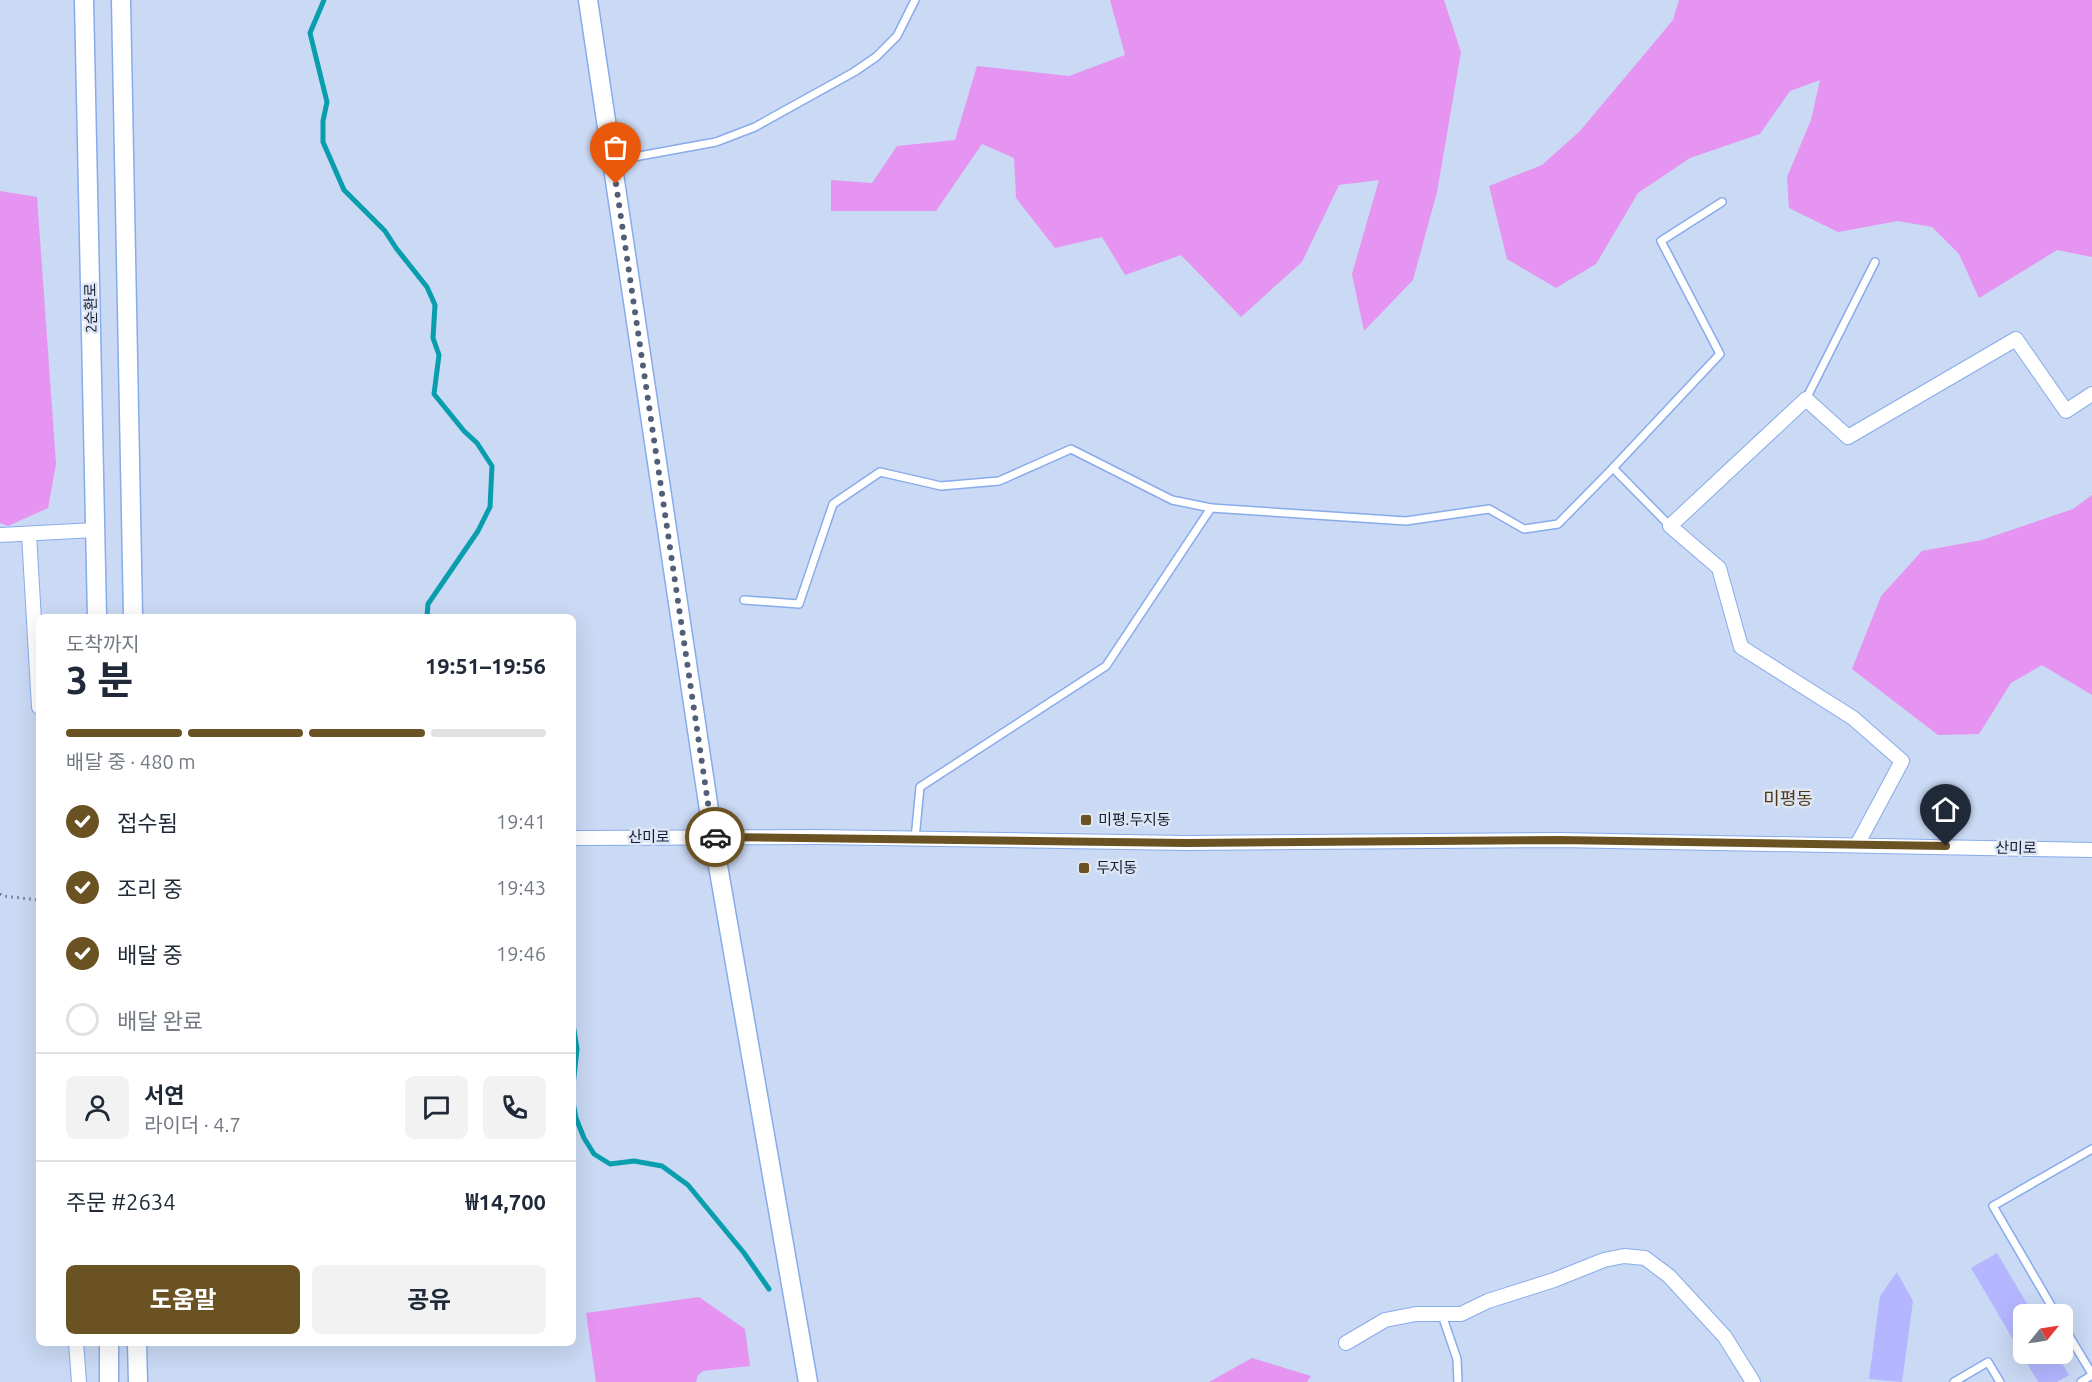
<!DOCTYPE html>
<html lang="ko">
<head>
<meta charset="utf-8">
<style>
	:root { --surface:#fff; --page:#f2f2f3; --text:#1f2937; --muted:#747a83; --line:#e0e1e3; --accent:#6b5223 }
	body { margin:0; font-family:Ubuntu,"Noto Sans KR",sans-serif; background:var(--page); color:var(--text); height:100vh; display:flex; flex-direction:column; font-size:22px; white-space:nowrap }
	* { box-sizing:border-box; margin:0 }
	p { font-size:20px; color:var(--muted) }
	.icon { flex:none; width:33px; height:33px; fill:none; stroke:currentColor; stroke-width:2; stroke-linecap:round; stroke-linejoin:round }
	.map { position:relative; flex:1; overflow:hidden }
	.details { position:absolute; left:36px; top:614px; width:540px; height:732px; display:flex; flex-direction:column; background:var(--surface); border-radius:9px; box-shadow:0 6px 24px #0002 }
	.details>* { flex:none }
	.needle { width:39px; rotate:60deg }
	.controls { position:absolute; left:2013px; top:1304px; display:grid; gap:12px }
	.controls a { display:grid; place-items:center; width:60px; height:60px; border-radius:9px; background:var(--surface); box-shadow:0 6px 24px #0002; font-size:30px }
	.pin { position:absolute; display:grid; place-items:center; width:51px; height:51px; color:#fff; margin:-62px -26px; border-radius:50% 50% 50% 0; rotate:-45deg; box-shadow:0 0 6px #0007 }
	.pin .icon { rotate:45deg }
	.courier { position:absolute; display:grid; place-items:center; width:60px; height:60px; margin:-30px; border:4px solid #6b5223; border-radius:50%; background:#fff; color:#222; box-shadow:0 2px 8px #0007 }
	.headline em { font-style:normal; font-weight:700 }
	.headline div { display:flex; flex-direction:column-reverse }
	.headline { display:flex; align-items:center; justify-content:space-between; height:102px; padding:0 30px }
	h1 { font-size:39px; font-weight:700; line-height:45px }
	.bar { display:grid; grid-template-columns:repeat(4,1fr); gap:9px 6px; align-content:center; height:72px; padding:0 30px }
	.bar i { height:8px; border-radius:4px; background:var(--line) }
	.bar .selected { background:var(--accent) }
	.bar p { grid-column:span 4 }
	.line { display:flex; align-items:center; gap:15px; padding:0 30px; border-top:2px solid var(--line) }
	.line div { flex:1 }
	.round { display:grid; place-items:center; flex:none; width:63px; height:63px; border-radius:9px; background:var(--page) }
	ol { padding:0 30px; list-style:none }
	li { display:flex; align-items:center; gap:18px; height:66px }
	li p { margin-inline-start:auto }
	li .icon { padding:6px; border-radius:50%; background:var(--accent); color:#fff; stroke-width:4 }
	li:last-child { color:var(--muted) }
	li i { width:33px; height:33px; border:3px solid var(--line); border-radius:50% }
	.action { display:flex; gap:12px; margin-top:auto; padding:12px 30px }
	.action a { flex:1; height:69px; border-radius:9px; background:var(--accent); color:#fff; font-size:24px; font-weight:700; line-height:69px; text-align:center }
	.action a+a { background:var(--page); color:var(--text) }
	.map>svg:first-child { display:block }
	.green { fill:#e594f1 }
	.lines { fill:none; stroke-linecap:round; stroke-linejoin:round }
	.stream { stroke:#099eae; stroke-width:5 }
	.building { fill:#b4b7ff }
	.service-casing { stroke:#88abec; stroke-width:10 }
	.minor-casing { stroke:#88abec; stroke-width:16 }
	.tertiary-casing { stroke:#88abec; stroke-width:21 }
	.path { stroke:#64728c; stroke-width:3; stroke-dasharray:1.5 4.5; stroke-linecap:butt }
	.service { stroke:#fff; stroke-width:7 }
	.minor { stroke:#fff; stroke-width:14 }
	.tertiary { stroke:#fff; stroke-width:18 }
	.done { stroke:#525f78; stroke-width:6; stroke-dasharray:0 10.8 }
	.route { stroke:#6b5223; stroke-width:8 }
	.poi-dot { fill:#6b5223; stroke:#dee6f4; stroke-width:2 }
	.labels { text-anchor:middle; stroke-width:5; stroke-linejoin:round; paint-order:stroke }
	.street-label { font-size:15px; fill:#111d36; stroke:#dee6f4 }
	.poi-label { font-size:15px; fill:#111d36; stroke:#dee6f4; text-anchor:start }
	.quarter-label { font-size:18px; fill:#4c3913; stroke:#dee6f4 }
</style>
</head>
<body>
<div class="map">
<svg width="2092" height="1382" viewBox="0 0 2092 1382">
	<rect width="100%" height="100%" fill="#cad9f4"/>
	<g class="green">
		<path d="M1110,0H1444L1461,52L1437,192L1413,280L1364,331L1352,274L1379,180L1339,185L1302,262L1241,317L1181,255L1125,275L1102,237L1055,248L1016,198L1014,158L982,144L936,211H831V180L872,183L897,146L955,140L977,66L1069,76L1125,55Z"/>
		<path d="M1679,0H2092V257L2057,250L1979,298L1959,254L1932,227L1898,221L1838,232L1789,208L1787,177L1811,120L1820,80L1790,91L1760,134L1690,158L1638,193L1596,264L1556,288L1507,259L1489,186L1542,165L1580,131L1673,20Z"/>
		<path d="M0,191L37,197L56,464L48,508L8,526L0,523Z"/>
		<path d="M2092,495V695L2042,665L2011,683L1979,734L1938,735L1852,669L1881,596L1922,551L1982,540L2073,509Z"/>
		<path d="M699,1297L745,1329L750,1366L703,1371L698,1375L696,1382H596L586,1313Z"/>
		<path d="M1252,1358L1311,1376L1307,1382H1209Z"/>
	</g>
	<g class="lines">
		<g class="stream">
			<path d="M324,0L310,33L327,102L323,121V142L344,190L385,231L396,248L427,287L435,305L433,338L439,355L434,394L464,431L477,443L492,466L490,507L478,531L428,604L427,616"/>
			<path d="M573,1024L577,1049L573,1086"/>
			<path d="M573,1102L576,1118L584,1138L594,1154L610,1164L634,1161L662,1166L688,1185L744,1253L769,1289"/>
		</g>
	</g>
	<g class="building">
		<path d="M1997,1253L2033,1314H2024V1353H2056L2069,1375L2057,1382H2038L1971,1268Z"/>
		<path d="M1897,1272L1913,1301L1902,1382L1869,1379L1880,1296Z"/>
	</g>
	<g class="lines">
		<defs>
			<g id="service">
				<path d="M612,161L716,142L755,127L854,72L876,57L897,36L915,0"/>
				<path d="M1806,399L1875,262"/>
				<path d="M1670,526L1613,468L1720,354L1661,241L1722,202"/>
				<path d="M744,600L799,604L833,504L880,472L941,486L999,481L1071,449L1172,500L1211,508"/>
				<path d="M915,839L920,787L1106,666L1211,508L1406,521L1489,509L1524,529L1558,524L1613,468"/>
				<path d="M2056,1314L1993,1206L2092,1149"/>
				<path d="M1442,1315L1457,1359L1458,1382"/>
				<path d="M2062,1324L2092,1374"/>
				<path d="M1954,1382L1988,1362L2000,1382"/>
				<path d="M2081,1382L2092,1375"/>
			</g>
			<g id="minor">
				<path d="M29,534L39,707"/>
				<path d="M0,535L95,530"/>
				<path d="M573,838L817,837L1187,843L1559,840L2092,850"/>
				<path d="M1857,845L1902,761L1853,718L1741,647L1719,568L1670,526L1806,399L1848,437L2016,339L2066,411L2092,394"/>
				<path d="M76,1342L79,1382"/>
				<path d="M1346,1343L1385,1320L1416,1314H1461L1488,1301L1554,1280L1604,1260L1624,1256L1645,1258L1669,1276L1725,1337L1753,1382"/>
			</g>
			<g id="tertiary">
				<path d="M84,0L97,616"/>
				<path d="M121,0L133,616"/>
				<path d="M588,0L713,837L808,1382"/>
				<path d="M109,1342V1382"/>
				<path d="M137,1342L138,1382"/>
			</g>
		</defs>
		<use href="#service" class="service-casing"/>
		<use href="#minor" class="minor-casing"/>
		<use href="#tertiary" class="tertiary-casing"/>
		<path class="path" d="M0,894L3,896L39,900"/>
		<use href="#service" class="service"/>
		<use href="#minor" class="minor"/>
		<use href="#tertiary" class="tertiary"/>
	</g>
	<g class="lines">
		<path class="done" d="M616,184L713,837H715"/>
		<path class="route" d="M715,837L1187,843L1559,840L1946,846"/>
	</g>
	<g class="poi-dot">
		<rect x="1080" y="814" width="12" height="12" rx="3"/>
		<rect x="1078" y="862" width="12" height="12" rx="3"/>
	</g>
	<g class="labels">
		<g class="street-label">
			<text transform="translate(91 308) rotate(-91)" y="5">2순환로</text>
			<text x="649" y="842">산미로</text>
			<text transform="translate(2016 848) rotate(1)" y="5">산미로</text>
		</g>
		<g class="poi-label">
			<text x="1098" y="825">미평.두지동</text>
			<text x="1096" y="873">두지동</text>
		</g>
		<g class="quarter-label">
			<text x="1788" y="805">미평동</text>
		</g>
	</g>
</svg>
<div class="controls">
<a><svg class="needle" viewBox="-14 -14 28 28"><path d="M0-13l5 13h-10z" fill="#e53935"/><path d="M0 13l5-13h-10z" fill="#747a83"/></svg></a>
</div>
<div class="pin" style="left:616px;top:184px;background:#ea580c"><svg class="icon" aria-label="bag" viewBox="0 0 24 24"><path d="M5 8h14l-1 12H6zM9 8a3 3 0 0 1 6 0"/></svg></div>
<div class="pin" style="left:1946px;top:846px;background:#1f2937"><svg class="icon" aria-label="home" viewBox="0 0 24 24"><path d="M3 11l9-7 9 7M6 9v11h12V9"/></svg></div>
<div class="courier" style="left:715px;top:837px"><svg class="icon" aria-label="car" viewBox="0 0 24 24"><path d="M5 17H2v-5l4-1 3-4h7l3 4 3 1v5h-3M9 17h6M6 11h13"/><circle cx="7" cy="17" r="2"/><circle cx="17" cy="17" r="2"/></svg></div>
<section class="details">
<div class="headline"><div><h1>3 분</h1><p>도착까지</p></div><em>19:51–19:56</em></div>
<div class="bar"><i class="selected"></i><i class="selected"></i><i class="selected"></i><i></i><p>배달 중 · 480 m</p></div>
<ol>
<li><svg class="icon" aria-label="check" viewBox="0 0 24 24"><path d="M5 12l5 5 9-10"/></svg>접수됨<p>19:41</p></li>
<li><svg class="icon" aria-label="check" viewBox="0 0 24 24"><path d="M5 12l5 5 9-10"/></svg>조리 중<p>19:43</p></li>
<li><svg class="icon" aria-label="check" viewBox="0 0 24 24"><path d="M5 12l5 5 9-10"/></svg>배달 중<p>19:46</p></li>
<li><i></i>배달 완료</li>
</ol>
<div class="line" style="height:108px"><a class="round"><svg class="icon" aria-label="person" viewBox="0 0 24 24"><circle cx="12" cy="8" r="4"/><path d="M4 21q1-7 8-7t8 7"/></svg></a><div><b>서연</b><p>라이더 · 4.7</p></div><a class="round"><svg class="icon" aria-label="chat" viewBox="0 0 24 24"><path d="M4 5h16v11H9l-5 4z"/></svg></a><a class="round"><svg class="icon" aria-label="phone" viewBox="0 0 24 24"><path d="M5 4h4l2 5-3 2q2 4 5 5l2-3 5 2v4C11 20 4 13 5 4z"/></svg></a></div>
<div class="line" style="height:78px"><div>주문 #2634</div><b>₩14,700</b></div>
<div class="action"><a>도움말</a><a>공유</a></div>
</section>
</div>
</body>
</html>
